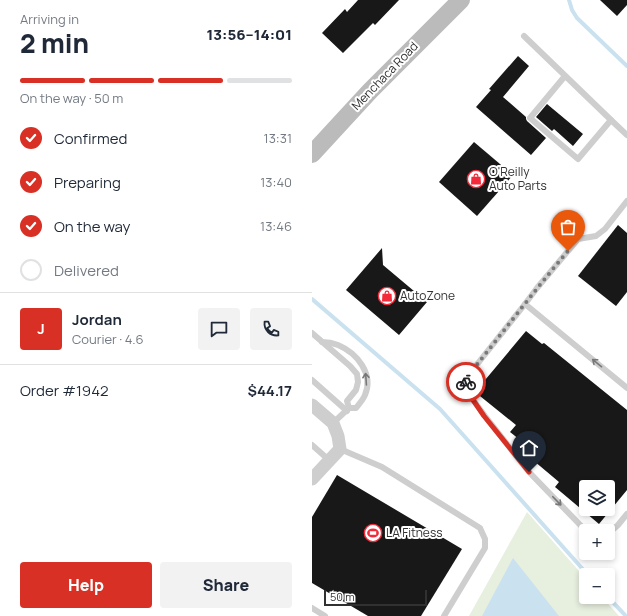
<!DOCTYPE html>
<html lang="en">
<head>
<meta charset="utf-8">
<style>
	:root { --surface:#fff; --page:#f2f2f3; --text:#1f2937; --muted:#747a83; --line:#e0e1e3; --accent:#d93025 }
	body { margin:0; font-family:Manrope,sans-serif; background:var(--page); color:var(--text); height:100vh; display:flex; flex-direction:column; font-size:15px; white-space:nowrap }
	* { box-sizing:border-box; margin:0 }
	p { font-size:13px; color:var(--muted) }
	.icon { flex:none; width:22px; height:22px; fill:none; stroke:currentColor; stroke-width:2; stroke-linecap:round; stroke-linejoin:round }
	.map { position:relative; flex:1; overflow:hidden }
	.details { display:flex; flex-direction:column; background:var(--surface); width:312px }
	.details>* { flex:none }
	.tools { position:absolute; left:267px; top:480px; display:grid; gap:8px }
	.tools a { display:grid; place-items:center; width:36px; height:36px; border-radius:4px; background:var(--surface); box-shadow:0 2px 6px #0003; font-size:20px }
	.scale { position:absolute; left:12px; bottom:10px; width:103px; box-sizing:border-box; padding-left:4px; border:2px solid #313131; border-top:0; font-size:11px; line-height:14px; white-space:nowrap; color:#313131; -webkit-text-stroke:3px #fff; paint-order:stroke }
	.pin { position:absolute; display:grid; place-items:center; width:34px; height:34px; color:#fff; margin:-41px -17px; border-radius:50% 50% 50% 0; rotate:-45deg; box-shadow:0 0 4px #0007 }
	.pin .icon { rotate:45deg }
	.courier { position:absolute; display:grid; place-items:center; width:40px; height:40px; margin:-20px; border:3px solid #d93025; border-radius:50%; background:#fff; color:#222; box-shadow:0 1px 5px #0007 }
	.head em { font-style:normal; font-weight:800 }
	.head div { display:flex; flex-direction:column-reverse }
	.head { display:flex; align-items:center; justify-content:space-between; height:68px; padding:0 20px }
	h1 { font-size:26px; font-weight:800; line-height:30px }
	.bar { display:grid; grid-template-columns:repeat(4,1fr); gap:6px 4px; align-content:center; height:48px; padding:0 20px }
	.bar i { height:5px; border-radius:3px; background:var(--line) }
	.bar .on { background:var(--accent) }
	.bar p { grid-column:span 4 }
	.line { display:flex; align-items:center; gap:10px; padding:0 20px; border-top:1px solid var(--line) }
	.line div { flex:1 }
	.round { display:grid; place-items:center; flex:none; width:42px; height:42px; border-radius:4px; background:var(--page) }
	ol { padding:0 20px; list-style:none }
	li { display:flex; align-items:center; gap:12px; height:44px }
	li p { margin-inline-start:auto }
	li .icon { padding:4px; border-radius:50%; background:var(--accent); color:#fff; stroke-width:4 }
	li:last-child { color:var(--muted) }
	li i { width:22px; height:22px; border:2px solid var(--line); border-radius:50% }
	.button { display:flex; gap:8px; margin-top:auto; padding:8px 20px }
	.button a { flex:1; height:46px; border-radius:4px; background:var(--accent); color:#fff; font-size:16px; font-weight:800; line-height:46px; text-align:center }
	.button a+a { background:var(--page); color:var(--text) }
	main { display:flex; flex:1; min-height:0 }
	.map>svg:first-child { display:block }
	.green { fill:#e7efdf }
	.water { fill:#cae1ef }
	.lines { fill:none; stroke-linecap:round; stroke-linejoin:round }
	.stream { stroke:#cae1ef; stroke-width:4 }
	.building { fill:#181818; fill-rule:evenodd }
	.lane { stroke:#cecece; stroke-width:6 }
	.street { stroke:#cecece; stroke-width:13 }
	.secondary { stroke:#bbb; stroke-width:18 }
	.oneway { stroke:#787878 }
	.done { stroke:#797979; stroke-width:4; stroke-dasharray:0 7.2 }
	.route { stroke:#d93025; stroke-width:5 }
	.labels { text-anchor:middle; stroke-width:4; stroke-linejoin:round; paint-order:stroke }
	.street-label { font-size:12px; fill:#313131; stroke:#fff }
	.poi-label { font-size:12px; fill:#313131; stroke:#fff; text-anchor:start }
</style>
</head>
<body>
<main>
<section class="details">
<div class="head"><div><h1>2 min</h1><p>Arriving in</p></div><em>13:56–14:01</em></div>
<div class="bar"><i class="on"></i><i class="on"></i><i class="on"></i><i></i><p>On the way · 50 m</p></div>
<ol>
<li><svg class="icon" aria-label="check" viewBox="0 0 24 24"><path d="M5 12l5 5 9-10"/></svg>Confirmed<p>13:31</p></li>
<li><svg class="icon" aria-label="check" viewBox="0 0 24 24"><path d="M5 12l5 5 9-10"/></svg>Preparing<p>13:40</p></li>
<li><svg class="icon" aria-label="check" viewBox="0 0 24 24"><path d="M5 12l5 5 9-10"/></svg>On the way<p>13:46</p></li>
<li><i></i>Delivered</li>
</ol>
<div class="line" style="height:72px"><b class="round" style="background:var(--accent);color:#fff">J</b><div><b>Jordan</b><p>Courier · 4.6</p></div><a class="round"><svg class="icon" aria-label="chat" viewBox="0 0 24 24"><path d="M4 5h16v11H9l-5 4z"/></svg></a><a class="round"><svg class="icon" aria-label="phone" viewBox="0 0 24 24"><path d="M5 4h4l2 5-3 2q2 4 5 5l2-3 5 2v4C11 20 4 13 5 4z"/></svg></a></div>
<div class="line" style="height:52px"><div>Order #1942</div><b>$44.17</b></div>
<div class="button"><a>Help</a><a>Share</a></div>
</section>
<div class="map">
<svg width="315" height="616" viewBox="0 0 315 616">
	<rect width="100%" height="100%" fill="#fff"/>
	<path class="green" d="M215,512L274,579V597H290L307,616H157Z"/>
	<path class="water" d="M201,558L247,616H170Z"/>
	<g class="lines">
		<g class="stream">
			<path d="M257,0L260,10L265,18L315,66"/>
			<path d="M0,299L128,409L276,575"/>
			<path d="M296,597L314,616"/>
		</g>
	</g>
	<g class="building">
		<path d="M46,0H87L63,25L61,23L31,53L10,33L33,9L35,12Z"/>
		<path d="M288,0H315V5L305,16Z"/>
		<path d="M206,56L217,66L191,97L214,117V119L215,121L234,138L219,155L164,107L179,90L177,89Z"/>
		<path d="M235,104L271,134L261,146L242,129L240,131L224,117Z"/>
		<path d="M162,142L201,175L165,216L127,182Z"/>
		<path d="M306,225L315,233V292L304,306L266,276Z"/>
		<path d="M70,248L71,265L115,302L87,335L34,290Z"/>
		<path d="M214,331L230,344L232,343L315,410V490L287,524L243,487L247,482L222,461L227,455L198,432L204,425L163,392ZM274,487H296V509H274Z"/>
		<path d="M25,475L150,549L109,616H56L0,583V517Z"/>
	</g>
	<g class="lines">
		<g class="lane">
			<path d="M212,36L299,120L266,159L218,118L253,76"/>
			<path d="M299,120L315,135"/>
			<path d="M213,304L315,388"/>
			<path d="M0,333L38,366L45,374L46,382L44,390L35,401L37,408"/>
			<path d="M10,342C15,342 21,343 26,345C45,353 62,374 53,395C51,400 47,404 44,408H37L21,423"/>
			<path d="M0,380L35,411"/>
			<path d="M0,445L17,460"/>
			<path d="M28,449L70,467L168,528L173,539V548L132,616"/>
			<path d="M274,531L217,472L173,416L159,397L153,384L155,377L213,304L225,288L266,239L284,236L293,229L315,201"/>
			<path d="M296,534L306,525L315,514"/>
			<path d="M0,608L13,616"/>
		</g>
		<path class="street" d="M0,405L21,423L26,436L28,449L0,479"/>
		<path class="secondary" d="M0,154L58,91L149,0"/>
	</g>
	<defs><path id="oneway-shaft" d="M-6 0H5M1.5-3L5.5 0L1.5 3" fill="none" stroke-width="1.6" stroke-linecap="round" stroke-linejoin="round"/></defs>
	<g class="oneway">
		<use href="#oneway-shaft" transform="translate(285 363) rotate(-141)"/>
		<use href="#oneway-shaft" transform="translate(54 379) rotate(-94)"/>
		<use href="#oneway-shaft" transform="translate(245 501) rotate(46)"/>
	</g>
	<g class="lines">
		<path class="done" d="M154,382L155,377C189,335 221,292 256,251"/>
		<path class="route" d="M154,382L153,384L159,397L172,416L217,472"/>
	</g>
	<defs>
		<symbol id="shop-ring" viewBox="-11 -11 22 22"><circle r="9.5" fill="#fff" stroke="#f22a39" stroke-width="1.5"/><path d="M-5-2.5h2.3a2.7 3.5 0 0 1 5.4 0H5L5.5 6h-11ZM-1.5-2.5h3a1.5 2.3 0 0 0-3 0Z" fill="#f22a39"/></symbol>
		<symbol id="stadium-ring" viewBox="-11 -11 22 22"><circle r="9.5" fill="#fff" stroke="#f22a39" stroke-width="1.5"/><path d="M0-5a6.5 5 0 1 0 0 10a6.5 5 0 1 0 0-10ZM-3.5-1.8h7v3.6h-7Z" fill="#f22a39"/></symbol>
	</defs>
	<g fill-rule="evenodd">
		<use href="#shop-ring" x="154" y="169" width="20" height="20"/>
		<use href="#shop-ring" x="65" y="286" width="20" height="20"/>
		<use href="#stadium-ring" x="51" y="523" width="20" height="20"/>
	</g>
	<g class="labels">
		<g class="street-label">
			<text transform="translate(73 76) rotate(-46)" y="4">Menchaca Road</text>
		</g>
		<g class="poi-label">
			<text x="177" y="176">O'Reilly<tspan x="177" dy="14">Auto Parts</tspan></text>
			<text x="88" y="300">AutoZone</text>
			<text x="74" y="537">LA Fitness</text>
		</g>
	</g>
</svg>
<div class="tools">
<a><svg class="icon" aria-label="layers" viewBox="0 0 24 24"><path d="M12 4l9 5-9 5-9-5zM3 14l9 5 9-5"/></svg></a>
<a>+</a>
<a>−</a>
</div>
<div class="scale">50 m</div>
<div class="pin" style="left:256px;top:251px;background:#ea580c"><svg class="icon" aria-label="bag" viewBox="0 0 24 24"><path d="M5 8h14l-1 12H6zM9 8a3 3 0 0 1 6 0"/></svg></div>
<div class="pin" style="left:217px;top:472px;background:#1f2937"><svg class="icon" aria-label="home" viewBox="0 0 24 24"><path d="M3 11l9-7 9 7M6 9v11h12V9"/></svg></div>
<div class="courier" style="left:154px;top:382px"><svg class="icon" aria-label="bike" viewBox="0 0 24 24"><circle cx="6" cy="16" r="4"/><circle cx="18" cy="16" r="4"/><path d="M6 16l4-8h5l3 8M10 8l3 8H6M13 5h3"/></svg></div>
</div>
</main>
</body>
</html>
